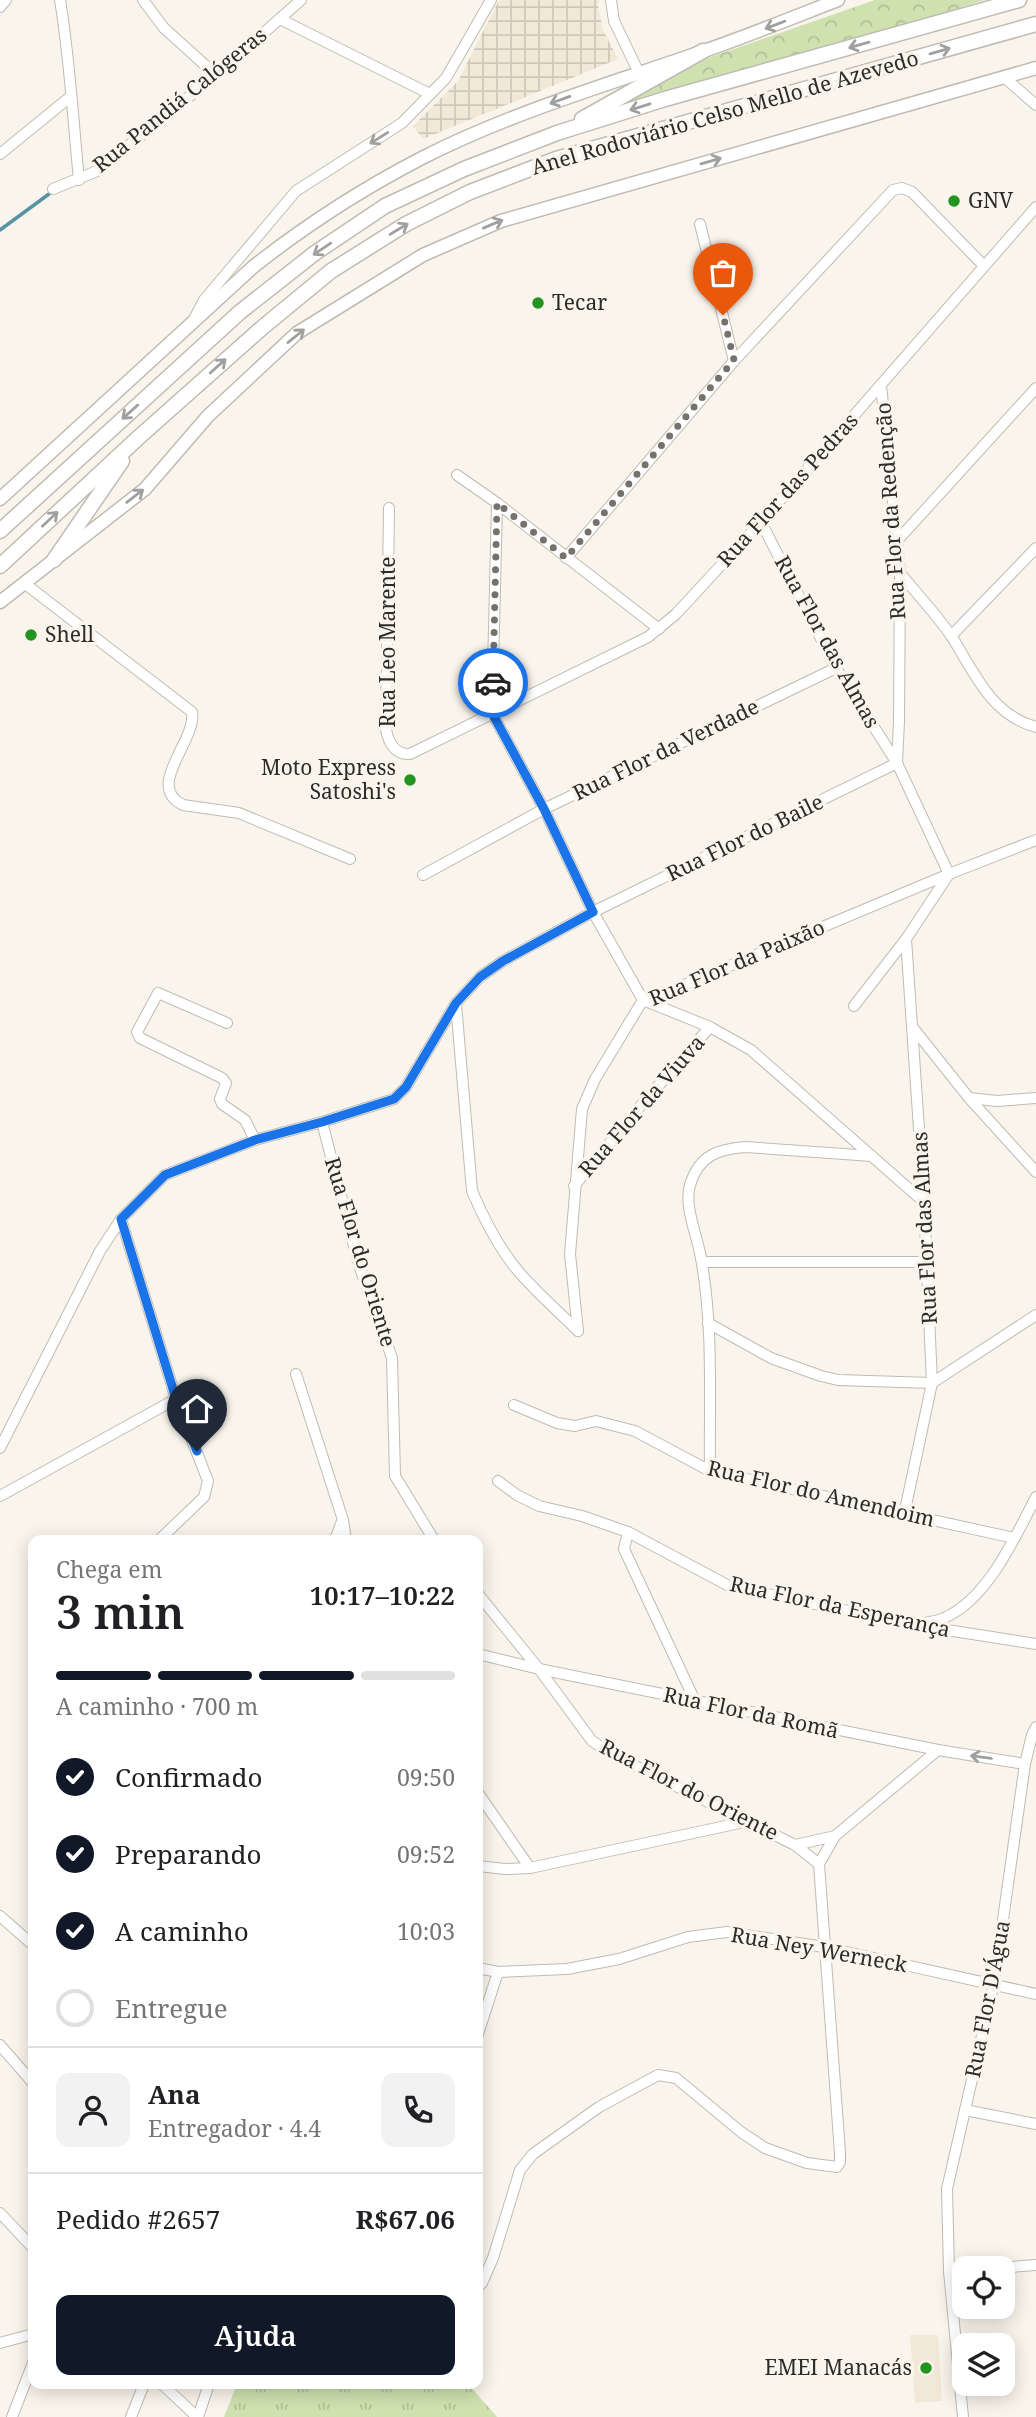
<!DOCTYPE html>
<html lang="pt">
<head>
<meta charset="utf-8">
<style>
	:root { --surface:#fff; --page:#f2f2f2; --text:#202124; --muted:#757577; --line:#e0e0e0; --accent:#111827 }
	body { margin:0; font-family:"Noto Serif",serif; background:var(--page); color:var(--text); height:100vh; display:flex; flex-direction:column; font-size:26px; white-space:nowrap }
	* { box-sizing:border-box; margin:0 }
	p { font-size:23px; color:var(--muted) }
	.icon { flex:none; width:38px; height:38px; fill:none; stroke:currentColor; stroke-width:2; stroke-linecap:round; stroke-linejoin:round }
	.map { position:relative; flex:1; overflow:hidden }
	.details { position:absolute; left:28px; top:1535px; width:455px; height:854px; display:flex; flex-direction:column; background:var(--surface); border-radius:14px; box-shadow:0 4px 18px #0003 }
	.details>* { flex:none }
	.controls { position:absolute; left:952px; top:2256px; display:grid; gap:14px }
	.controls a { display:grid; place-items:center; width:63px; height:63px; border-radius:14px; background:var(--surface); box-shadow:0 4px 18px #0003; font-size:35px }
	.pin { position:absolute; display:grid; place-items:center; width:60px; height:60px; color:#fff; margin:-72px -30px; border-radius:50% 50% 50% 0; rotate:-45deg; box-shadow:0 0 7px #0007 }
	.pin .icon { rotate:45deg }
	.courier { position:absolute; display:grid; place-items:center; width:70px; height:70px; margin:-35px; border:5px solid #1a73e8; border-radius:50%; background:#fff; color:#222; box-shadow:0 2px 9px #0007 }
	.head em { font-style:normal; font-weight:600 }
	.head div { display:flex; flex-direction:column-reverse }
	.head { display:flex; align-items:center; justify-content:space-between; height:119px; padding:0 28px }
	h1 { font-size:46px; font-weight:600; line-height:52px }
	.bar { display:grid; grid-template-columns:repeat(4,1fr); gap:10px 7px; align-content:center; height:84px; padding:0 28px }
	.bar i { height:9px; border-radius:5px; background:var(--line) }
	.bar .active { background:var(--accent) }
	.bar p { grid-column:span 4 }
	.line { display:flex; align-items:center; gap:18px; padding:0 28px; border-top:2px solid var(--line) }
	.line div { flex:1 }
	.round { display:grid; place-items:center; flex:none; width:74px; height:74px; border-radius:14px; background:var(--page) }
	ol { padding:0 28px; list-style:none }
	li { display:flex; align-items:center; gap:21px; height:77px }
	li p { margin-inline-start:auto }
	li .icon { padding:7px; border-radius:50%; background:var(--accent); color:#fff; stroke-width:4 }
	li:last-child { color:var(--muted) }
	li i { width:38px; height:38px; border:4px solid var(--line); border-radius:50% }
	.primary-button { display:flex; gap:14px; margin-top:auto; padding:14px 28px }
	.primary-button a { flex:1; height:80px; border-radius:14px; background:var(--accent); color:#fff; font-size:28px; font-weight:600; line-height:80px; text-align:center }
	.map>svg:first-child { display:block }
	.built { fill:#f1e8d8 }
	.industrial { fill:url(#industrial-grid) }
	.grass { fill:url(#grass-tufts) }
	.forest { fill:url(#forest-crowns) }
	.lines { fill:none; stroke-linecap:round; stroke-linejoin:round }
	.stream { stroke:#5693a4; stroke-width:3.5 }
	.minor-casing { stroke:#c0bbb2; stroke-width:12 }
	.major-casing { stroke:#c0bbb2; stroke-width:15 }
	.highway-casing { stroke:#c0bbb2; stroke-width:17 }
	.minor { stroke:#fff; stroke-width:10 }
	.major { stroke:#fff; stroke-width:12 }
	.highway { stroke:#fff; stroke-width:14 }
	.oneway { stroke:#a0a09e }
	.done { stroke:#75726c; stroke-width:7; stroke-dasharray:0 12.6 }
	.route { stroke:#1a73e8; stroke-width:9 }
	.poi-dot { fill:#239420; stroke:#faf5ec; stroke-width:2.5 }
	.labels { text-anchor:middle; stroke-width:7; stroke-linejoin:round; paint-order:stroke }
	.street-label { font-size:21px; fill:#2d2b27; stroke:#faf5ec }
	.poi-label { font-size:21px; fill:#2d2b27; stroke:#faf5ec; text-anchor:start }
</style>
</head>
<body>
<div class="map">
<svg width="1036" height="2417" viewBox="0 0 1036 2417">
	<defs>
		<pattern id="industrial-grid" width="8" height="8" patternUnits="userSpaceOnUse" patternTransform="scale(1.75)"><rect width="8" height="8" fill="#f1e8d8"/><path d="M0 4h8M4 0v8" fill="none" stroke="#cfc7b9"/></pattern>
		<pattern id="grass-tufts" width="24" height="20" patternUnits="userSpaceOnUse" patternTransform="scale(1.75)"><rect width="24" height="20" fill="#cee1af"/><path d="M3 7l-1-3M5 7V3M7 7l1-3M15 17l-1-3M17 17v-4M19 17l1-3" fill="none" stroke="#b1c197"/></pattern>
		<pattern id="forest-crowns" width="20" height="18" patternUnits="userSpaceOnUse" patternTransform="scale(1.75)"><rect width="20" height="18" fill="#cee1af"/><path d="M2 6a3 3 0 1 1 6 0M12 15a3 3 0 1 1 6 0" fill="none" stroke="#b1c197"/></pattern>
	</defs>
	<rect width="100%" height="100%" fill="#faf5ec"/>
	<path class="built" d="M910,2335H938L942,2401L915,2403Z"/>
	<path class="industrial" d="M499,0H600L598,5L603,30L618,59L423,139L413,126L458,81Z"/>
	<path class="grass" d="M237,2384H389L404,2387L420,2384H468L497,2417H224Z"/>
	<path class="forest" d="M875,0H984L857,41L622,104L708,58Z"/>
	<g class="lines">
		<path class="stream" d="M0,230L49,194"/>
		<defs>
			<g id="minor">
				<path d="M60,0C70,60 73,120 79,180"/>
				<path d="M143,0L164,28L216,75"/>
				<path d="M611,0L614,21L638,71"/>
				<path d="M0,7L6,0"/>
				<path d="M280,19L430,94"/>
				<path d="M1004,77L1036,105"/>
				<path d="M0,154L70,97"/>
				<path d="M53,189L97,171L216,75L301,0"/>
				<path d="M700,224L734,361"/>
				<path d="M195,317L204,300L296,191L402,123L446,78L491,0"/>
				<path d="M457,475L497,503L659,629"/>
				<path d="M497,503L492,713L544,809L593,912L643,1000"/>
				<path d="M389,508L386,729C388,742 395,755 410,754L648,637L676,614L761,522L1036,207"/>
				<path d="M761,522L836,668L897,763L949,874L906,939L854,1006"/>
				<path d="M895,543L1036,388"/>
				<path d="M566,558L734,361L893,190L902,188L912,192L984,266"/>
				<path d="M900,573C917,594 937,615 952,637C974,672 991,715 1036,727"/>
				<path d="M24,583L192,712C197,741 144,786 183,805L239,813L350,859"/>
				<path d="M951,636L1036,548"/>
				<path d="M423,875L544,809L836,668"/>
				<path d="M643,1000L710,1027L751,1050L924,1202"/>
				<path d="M456,1004L472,1191C484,1219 499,1249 519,1272C537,1293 559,1312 578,1331"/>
				<path d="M227,1023L158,993L137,1032L140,1038L222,1078L226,1083L220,1099L222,1104L245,1120L255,1140"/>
				<path d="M914,1029L969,1098L1036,1172"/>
				<path d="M969,1098L997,1101L1036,1098"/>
				<path d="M322,1122L359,1265L392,1358L395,1476L434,1540"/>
				<path d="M574,1186L643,1103L710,1027"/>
				<path d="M121,1219L176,1399L208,1481L204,1497L159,1540"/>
				<path d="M702,1262H928"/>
				<path d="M708,1323L771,1358L821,1376L838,1380L932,1383L1036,1315"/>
				<path d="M578,1331L570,1254L582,1109L595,1079L643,1000L665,993L949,874L1036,840"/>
				<path d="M296,1374L343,1520L346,1540"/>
				<path d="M514,1405L557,1423L575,1426L596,1421L635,1431L710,1471L1014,1538"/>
				<path d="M0,1448L100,1251L121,1219L165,1175L255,1140L322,1122L394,1099L406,1087L456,1003L480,977L503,961L593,912L897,763L899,721L900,573L881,385"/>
				<path d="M710,1471C709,1399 714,1324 700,1253C696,1233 684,1205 690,1185C699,1155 718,1149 746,1147L872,1156"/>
				<path d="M498,1481L517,1495L539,1506L582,1516L628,1532L729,1586L915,1625L1036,1644"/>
				<path d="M0,1496L176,1399"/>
				<path d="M904,1515L932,1383L924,1202L906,939"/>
				<path d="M628,1532L624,1549L695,1701"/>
				<path d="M335,1540L342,1521"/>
				<path d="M478,1594L539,1669L592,1741L615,1756L795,1845L819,1864"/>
				<path d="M923,1623C930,1622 938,1621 944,1618C988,1599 1015,1537 1036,1497"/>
				<path d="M478,1654L539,1669L938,1750L1025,1764"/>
				<path d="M478,1793L530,1868"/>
				<path d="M795,1845L835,1836L938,1750"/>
				<path d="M478,1866L505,1869L530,1868L749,1821"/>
				<path d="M0,1916L33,1945"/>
				<path d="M478,1968L498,1972L567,1969L619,1959L688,1937L727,1932L824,1947L1036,1994"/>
				<path d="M478,2034L498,1972"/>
				<path d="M0,2045L33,2083"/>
				<path d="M965,2110L1036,2124"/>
				<path d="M0,2213L33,2248"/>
				<path d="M998,2268L1036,2265"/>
				<path d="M949,2271L964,2270"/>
				<path d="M478,2287L482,2283L493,2258L520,2170L533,2154L599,2107L658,2075L676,2078L741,2132L765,2148L807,2163L837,2167L840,2162V2153L819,1864L835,1836"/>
				<path d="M0,2343L33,2334"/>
				<path d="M162,2384L197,2417"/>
				<path d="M12,2417L33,2363"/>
				<path d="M131,2417L144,2384"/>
				<path d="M198,2417L209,2384"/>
				<path d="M963,2417L949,2271L947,2189L994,1983L1025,1764L1032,1735L1036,1727"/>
			</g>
			<g id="major">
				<path d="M0,499L253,267C306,225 362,189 422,158C512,112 610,84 704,51C750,35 794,17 838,0"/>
				<path d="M0,602L145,489L208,416L297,333L423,255L501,221L1036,68"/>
			</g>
			<g id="highway">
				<path d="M582,119L703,51"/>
				<path d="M0,531L240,312L315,253L385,206L464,169L557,133L665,99L1019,0"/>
				<path d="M54,560L122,461"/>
				<path d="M0,566L139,437L263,327L331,271L406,224L470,192L556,159L1036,24"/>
			</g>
		</defs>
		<use href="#minor" class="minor-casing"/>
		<use href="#major" class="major-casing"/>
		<use href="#highway" class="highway-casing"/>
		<use href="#minor" class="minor"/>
		<use href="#major" class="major"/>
		<use href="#highway" class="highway"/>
	</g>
	<defs><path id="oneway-shaft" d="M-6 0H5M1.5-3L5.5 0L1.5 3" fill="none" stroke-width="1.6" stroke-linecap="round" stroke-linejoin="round" transform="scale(1.75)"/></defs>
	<g class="oneway">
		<use href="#oneway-shaft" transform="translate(775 25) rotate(159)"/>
		<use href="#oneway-shaft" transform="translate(859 45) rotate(164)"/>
		<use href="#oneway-shaft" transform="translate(940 51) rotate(-16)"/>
		<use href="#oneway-shaft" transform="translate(560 100) rotate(160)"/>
		<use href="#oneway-shaft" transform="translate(640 107) rotate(163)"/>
		<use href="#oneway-shaft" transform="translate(379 138) rotate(148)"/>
		<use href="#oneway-shaft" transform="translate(711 161) rotate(-16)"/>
		<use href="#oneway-shaft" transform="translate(493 224) rotate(-23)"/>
		<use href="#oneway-shaft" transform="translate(399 229) rotate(-31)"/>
		<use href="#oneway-shaft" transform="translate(322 249) rotate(146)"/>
		<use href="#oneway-shaft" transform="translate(296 336) rotate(-39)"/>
		<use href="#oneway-shaft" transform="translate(218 366) rotate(-42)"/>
		<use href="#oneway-shaft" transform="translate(130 412) rotate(138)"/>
		<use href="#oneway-shaft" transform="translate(135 496) rotate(-38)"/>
		<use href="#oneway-shaft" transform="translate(50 519) rotate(-43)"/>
		<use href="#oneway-shaft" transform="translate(981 1757) rotate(-172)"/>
	</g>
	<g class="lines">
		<path class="done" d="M493,683L497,503L566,558L734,360L723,315"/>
		<path class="route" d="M197,1451L176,1399L121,1219L165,1175L255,1140L322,1122L394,1099L406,1087L456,1003L480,977L503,961L593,912L544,809L492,713L493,683"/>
	</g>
	<g class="poi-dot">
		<circle cx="954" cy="201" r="7"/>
		<circle cx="538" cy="303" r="7"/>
		<circle cx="31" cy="635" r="7"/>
		<circle cx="410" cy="780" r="7"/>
		<circle cx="926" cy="2368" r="7"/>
	</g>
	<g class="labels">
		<g class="street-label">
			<text transform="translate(180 100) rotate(-39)" y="7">Rua Pandiá Calógeras</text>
			<text transform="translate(725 113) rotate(-16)" y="7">Anel Rodoviário Celso Mello de Azevedo</text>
			<text transform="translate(788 490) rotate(-48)" y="7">Rua Flor das Pedras</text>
			<text transform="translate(891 511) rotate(-94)" y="7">Rua Flor da Redenção</text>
			<text transform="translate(388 642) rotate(-90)" y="7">Rua Leo Marente</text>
			<text transform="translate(827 642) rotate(61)" y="7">Rua Flor das Almas</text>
			<text transform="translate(666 750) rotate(-26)" y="7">Rua Flor da Verdade</text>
			<text transform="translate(745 838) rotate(-26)" y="7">Rua Flor do Baile</text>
			<text transform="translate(737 963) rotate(-23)" y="7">Rua Flor da Paixão</text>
			<text transform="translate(642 1106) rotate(-49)" y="7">Rua Flor da Viuva</text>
			<text transform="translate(925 1228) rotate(-93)" y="7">Rua Flor das Almas</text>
			<text transform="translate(360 1252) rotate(73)" y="7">Rua Flor do Oriente</text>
			<text transform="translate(821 1494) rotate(13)" y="7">Rua Flor do Amendoim</text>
			<text transform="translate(840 1607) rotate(12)" y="7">Rua Flor da Esperança</text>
			<text transform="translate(751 1713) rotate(12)" y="7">Rua Flor da Romã</text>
			<text transform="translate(689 1790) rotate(27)" y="7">Rua Flor do Oriente</text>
			<text transform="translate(819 1950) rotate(10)" y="7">Rua Ney Werneck</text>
			<text transform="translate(988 1999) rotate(-79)" y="7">Rua Flor D'Água</text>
		</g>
		<g class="poi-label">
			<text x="968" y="208">GNV</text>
			<text x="552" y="310">Tecar</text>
			<text x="45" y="642">Shell</text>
			<text x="396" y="775" text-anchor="end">Moto Express<tspan x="396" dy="24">Satoshi's</tspan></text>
			<text x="912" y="2375" text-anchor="end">EMEI Manacás</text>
		</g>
	</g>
</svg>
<div class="controls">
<a><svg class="icon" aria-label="locate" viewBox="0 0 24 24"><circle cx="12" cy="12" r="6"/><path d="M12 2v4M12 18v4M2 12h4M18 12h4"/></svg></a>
<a><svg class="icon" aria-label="layers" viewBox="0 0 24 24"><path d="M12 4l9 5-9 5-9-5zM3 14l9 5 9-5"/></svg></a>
</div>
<div class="pin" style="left:723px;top:315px;background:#ea580c"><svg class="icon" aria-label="bag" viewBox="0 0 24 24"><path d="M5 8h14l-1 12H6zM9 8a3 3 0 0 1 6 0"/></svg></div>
<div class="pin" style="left:197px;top:1451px;background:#1f2937"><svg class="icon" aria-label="home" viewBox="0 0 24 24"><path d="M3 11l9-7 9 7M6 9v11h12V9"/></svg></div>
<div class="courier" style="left:493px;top:683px"><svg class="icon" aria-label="car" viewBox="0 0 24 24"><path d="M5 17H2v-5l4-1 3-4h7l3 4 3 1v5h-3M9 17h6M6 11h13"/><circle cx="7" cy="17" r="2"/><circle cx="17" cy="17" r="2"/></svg></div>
<section class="details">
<div class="head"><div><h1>3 min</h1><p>Chega em</p></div><em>10:17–10:22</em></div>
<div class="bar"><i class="active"></i><i class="active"></i><i class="active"></i><i></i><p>A caminho · 700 m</p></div>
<ol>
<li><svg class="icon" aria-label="check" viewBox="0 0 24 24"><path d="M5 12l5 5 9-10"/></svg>Confirmado<p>09:50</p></li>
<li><svg class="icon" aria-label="check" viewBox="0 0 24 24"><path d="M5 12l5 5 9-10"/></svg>Preparando<p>09:52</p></li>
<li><svg class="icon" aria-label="check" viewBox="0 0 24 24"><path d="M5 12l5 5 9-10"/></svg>A caminho<p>10:03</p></li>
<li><i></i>Entregue</li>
</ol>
<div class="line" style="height:126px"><a class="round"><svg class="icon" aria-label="person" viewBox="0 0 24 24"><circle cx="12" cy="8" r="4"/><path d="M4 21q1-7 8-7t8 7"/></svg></a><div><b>Ana</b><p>Entregador · 4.4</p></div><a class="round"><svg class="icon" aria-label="phone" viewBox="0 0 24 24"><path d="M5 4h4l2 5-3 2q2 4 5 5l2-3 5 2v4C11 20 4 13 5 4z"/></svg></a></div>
<div class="line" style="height:91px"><div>Pedido #2657</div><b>R$67.06</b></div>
<div class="primary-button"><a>Ajuda</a></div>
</section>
</div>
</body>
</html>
